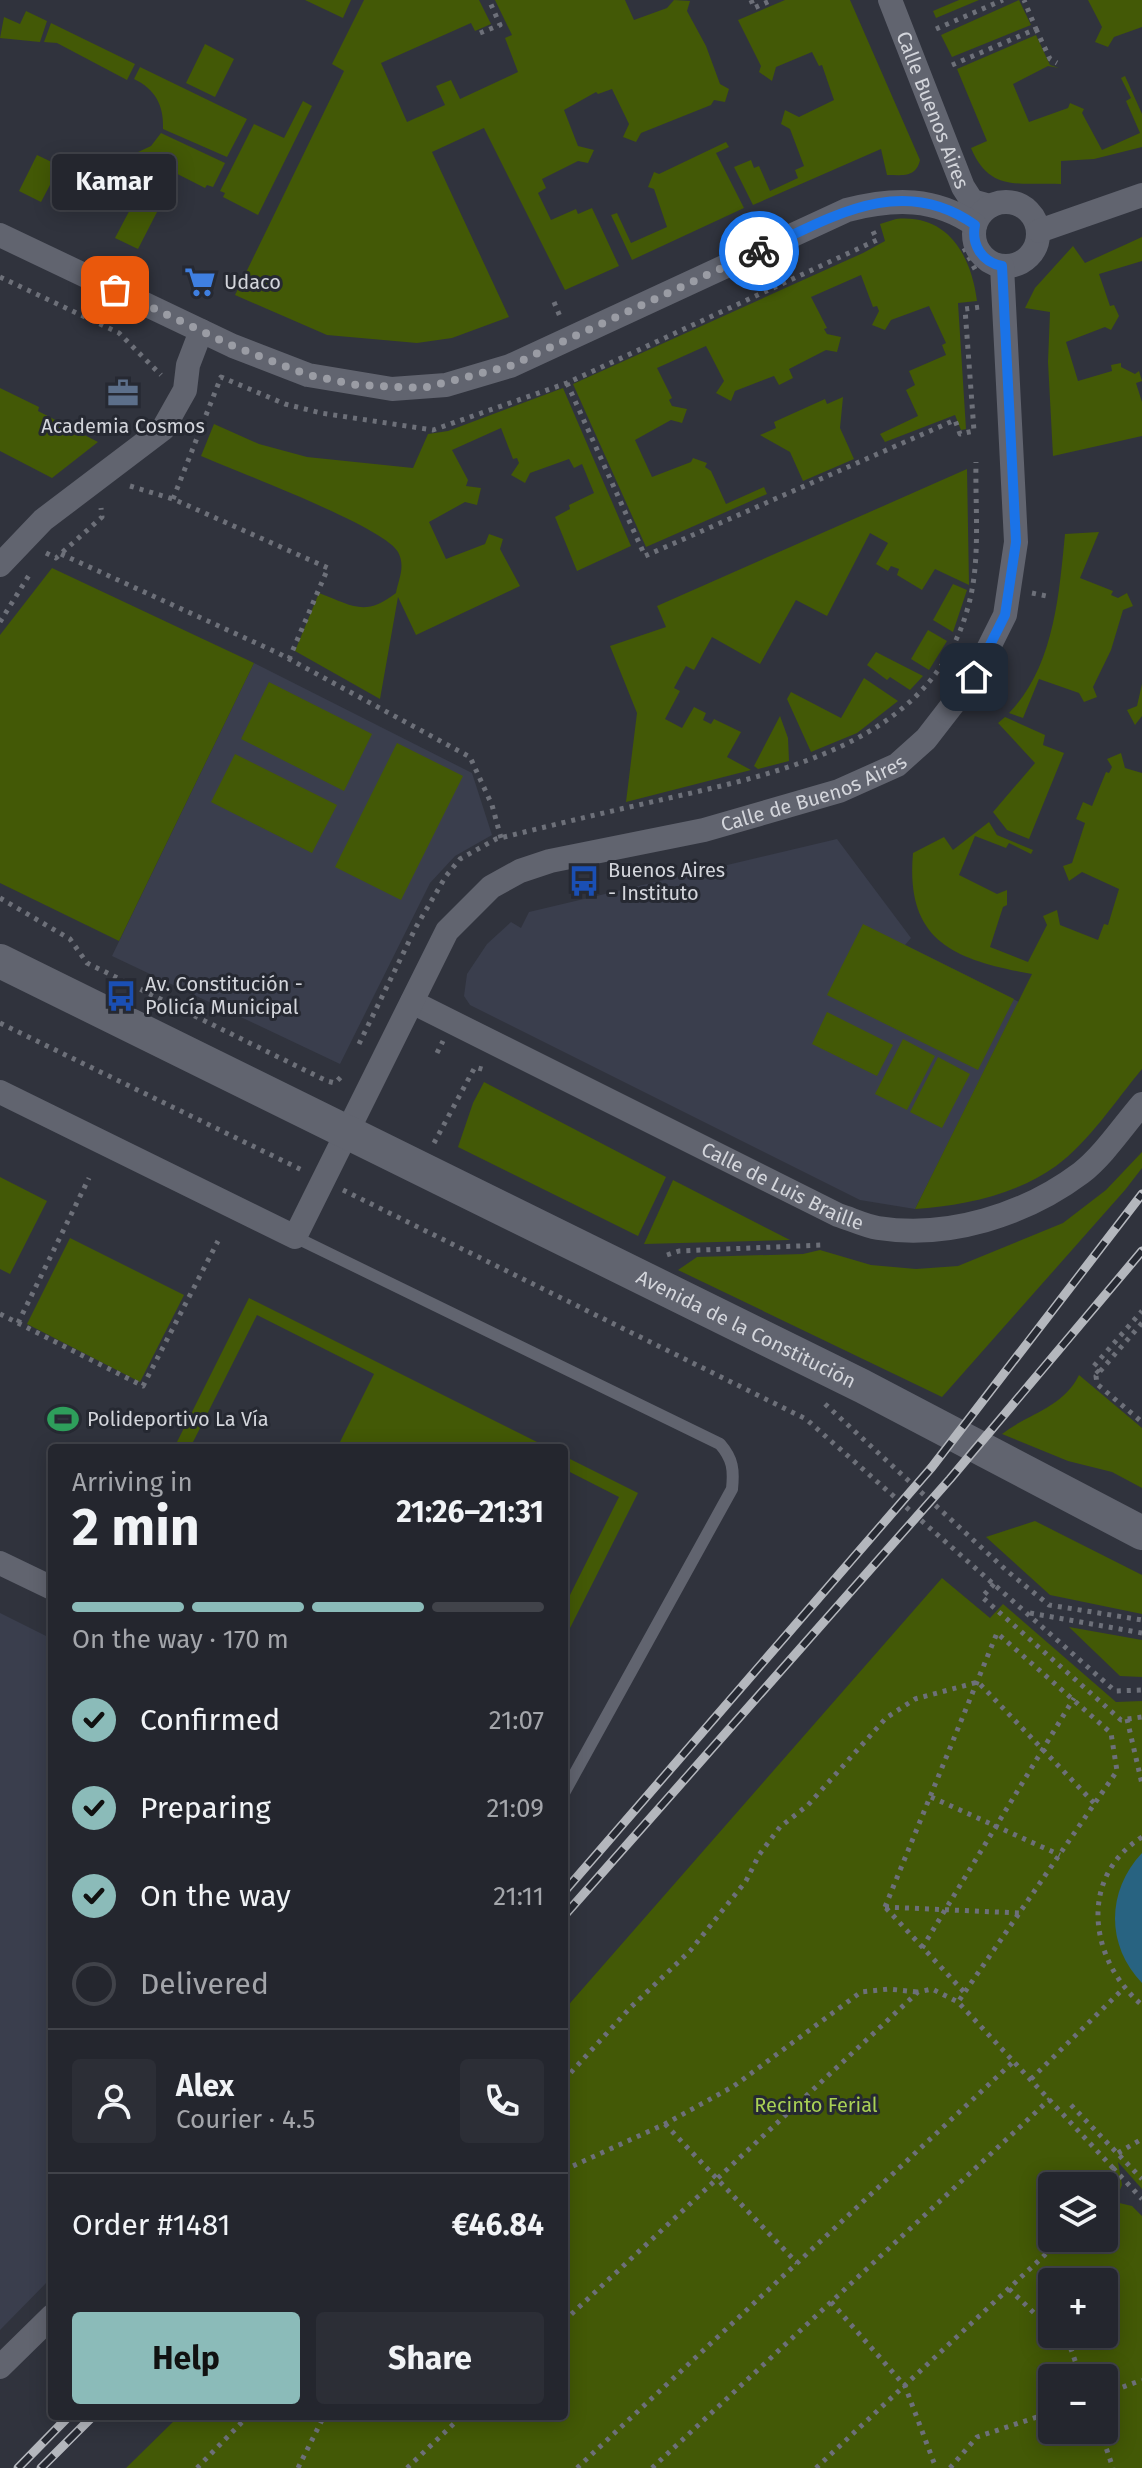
<!DOCTYPE html>
<html lang="en">
<head>
<meta charset="utf-8">
<style>
	:root { --surface:#24262e; --page:#2c2e36; --text:#f1f3f6; --muted:#a3a5aa; --line:#41434a; --accent:#8bbbb9 }
	body { margin:0; font-family:"Fira Sans",sans-serif; background:var(--page); color:var(--text); height:100vh; display:flex; flex-direction:column; font-size:30px; white-space:nowrap }
	* { box-sizing:border-box; margin:0 }
	p { font-size:26px; color:var(--muted) }
	.icon { flex:none; width:44px; height:44px; fill:none; stroke:currentColor; stroke-width:2; stroke-linecap:round; stroke-linejoin:round }
	.map { position:relative; flex:1; overflow:hidden }
	.side { position:absolute; left:48px; top:1444px; width:520px; height:976px; display:flex; flex-direction:column; background:var(--surface); border-radius:8px; box-shadow:0 4px 20px #0003,0 0 0 2px var(--line) }
	.side>* { flex:none }
	.controls { position:absolute; left:1038px; top:2172px; display:grid; gap:16px }
	.controls a { display:grid; place-items:center; width:80px; height:80px; border-radius:8px; background:var(--surface); box-shadow:0 4px 20px #0003,0 0 0 2px var(--line); font-size:40px }
	.pin { position:absolute; display:grid; place-items:center; width:68px; height:68px; color:#fff; margin:-34px; border-radius:16px; box-shadow:0 4px 12px #0006 }
	.courier { position:absolute; display:grid; place-items:center; width:80px; height:80px; margin:-40px; border:6px solid #1a73e8; border-radius:50%; background:#fff; color:#222; box-shadow:0 2px 10px #0007 }
	.bubble { position:absolute; height:56px; border-radius:8px; background:var(--surface); box-shadow:0 4px 20px #0003,0 0 0 2px var(--line); font-size:26px; font-weight:700; line-height:56px; text-align:center }
	.overview em { font-style:normal; font-weight:700 }
	.overview div { display:flex; flex-direction:column-reverse }
	.overview { display:flex; align-items:center; justify-content:space-between; height:136px; padding:0 24px }
	h1 { font-size:52px; font-weight:700; line-height:60px }
	.bar { display:grid; grid-template-columns:repeat(4,1fr); gap:12px 8px; align-content:center; height:96px; padding:0 24px }
	.bar i { height:10px; border-radius:6px; background:var(--line) }
	.bar .on { background:var(--accent) }
	.bar p { grid-column:span 4 }
	.line { display:flex; align-items:center; gap:20px; padding:0 24px; border-top:2px solid var(--line) }
	.line div { flex:1 }
	.round { display:grid; place-items:center; flex:none; width:84px; height:84px; border-radius:8px; background:var(--page) }
	ol { padding:0 24px; list-style:none }
	li { display:flex; align-items:center; gap:24px; height:88px }
	li p { margin-inline-start:auto }
	li .icon { padding:8px; border-radius:50%; background:var(--accent); color:#111; stroke-width:4 }
	li:last-child { color:var(--muted) }
	li i { width:44px; height:44px; border:4px solid var(--line); border-radius:50% }
	.cta { display:flex; gap:16px; margin-top:auto; padding:16px 24px }
	.cta a { flex:1; height:92px; border-radius:8px; background:var(--accent); color:#111; font-size:32px; font-weight:700; line-height:92px; text-align:center }
	.cta a+a { background:var(--page); color:var(--text) }
	.map>svg:first-child { display:block }
	.built { fill:#3a3e4d }
	.green { fill:#435906; fill-rule:evenodd }
	.water { fill:#286381 }
	.lines { fill:none; stroke-linecap:round; stroke-linejoin:round }
	.path { stroke:#6d7079; stroke-width:5; stroke-dasharray:4 6; stroke-linecap:butt }
	.lane { stroke:#61646f; stroke-width:12 }
	.street { stroke:#61646f; stroke-width:24 }
	.secondary { stroke:#61646f; stroke-width:34 }
	.rail-casing { stroke:#b4b7bd; stroke-width:9 }
	.rail { stroke:#262932; stroke-width:6; stroke-dasharray:18; stroke-linecap:butt }
	.done { stroke:#9a9ca4; stroke-width:8; stroke-dasharray:0 14.4 }
	.route { stroke:#1a73e8; stroke-width:10 }
	.labels { text-anchor:middle; stroke-width:6; stroke-linejoin:round; paint-order:stroke }
	.street-label { font-size:20px; fill:#d3d5db; stroke:#262932 }
	.poi-label { font-size:20px; fill:#d3d5db; stroke:#262932; text-anchor:start }
	.park-label { font-size:20px; fill:#a9d155; stroke:#262932 }
</style>
</head>
<body>
<div class="map">
<svg width="1142" height="2468" viewBox="0 0 1142 2468">
	<rect width="100%" height="100%" fill="#30333d"/>
	<g class="built">
		<path d="M254,663L472,773L492,835L455,856L430,883L340,1064L112,956Z"/>
		<path d="M837,839L911,938L905,945L1019,1002L915,1209L860,1200L470,1005L464,996L467,974L487,944L511,922L521,928L529,912Z"/>
		<path d="M0,1613L52,1639V2277L0,2330Z"/>
	</g>
	<g class="green">
		<path d="M305,0H351L343,18Z"/>
		<path d="M364,0H479L491,24L475,31L471,23L381,63L407,122L445,105L436,86L451,80L460,99L518,72L505,38L512,35L495,0H625L634,20L667,8L674,0L690,1L687,11L706,46L720,84L729,89L725,102L714,100L711,105L641,133L636,142L623,137L629,124L612,89L598,94L596,92L564,110L578,146L594,150L588,163L578,161L542,179L546,188L538,193L551,220L576,209L578,214L592,208L619,266L565,290L484,128L432,152L509,317L452,338L417,343L327,335L235,295L344,71L332,64Z"/>
		<path d="M785,0H850L920,160C916,178 902,175 887,175L881,149L753,205L734,167L751,160L754,168L759,166L770,191L798,178L795,170L804,166L790,129L781,124L785,110L799,117L834,100L822,65L819,66L812,52L776,67L772,81L759,72L761,66L738,20Z"/>
		<path d="M959,0H979L936,18L933,11Z"/>
		<path d="M1019,0L1031,25L952,57L941,35Z"/>
		<path d="M1088,0H1142V27L1114,37L1108,47L1095,42L1102,27Z"/>
		<path d="M26,11L47,21L40,42L0,38L4,17L20,24Z"/>
		<path d="M51,23L135,64L127,80L57,43L44,42Z"/>
		<path d="M1036,35L1050,65L1059,68L1048,66L1013,84L1029,122L1068,108L1070,103L1084,109L1082,113L1102,150L1140,133L1126,101L1131,98L1121,78L1125,76L1142,114V147L1094,159L1061,161V184C1019,182 990,193 971,148L987,141L957,69Z"/>
		<path d="M205,44L234,59L215,97L186,83Z"/>
		<path d="M140,67L247,119L227,157L163,129C164,105 155,89 134,79Z"/>
		<path d="M303,101L312,106L258,215L223,197L225,193L220,191L254,124L284,138Z"/>
		<path d="M161,133L225,163L213,187L207,185L205,188L136,153L151,146Z"/>
		<path d="M726,142L729,147L716,153L744,208L632,260L611,215L617,213L631,243L667,227L654,189L648,187L654,172L659,174Z"/>
		<path d="M37,155L60,166L41,202L19,191Z"/>
		<path d="M134,202L157,212L138,249L115,238Z"/>
		<path d="M896,219C948,214 971,255 977,301L958,303L966,429L961,430L955,415L885,442L880,434L918,416L906,390L915,385L909,371L946,355L942,345L946,343L929,306L891,320L885,330L872,325L879,311L877,306L873,307L861,275L811,297L827,328L824,329L827,334L841,337L837,352L826,350L789,369L793,378L779,385L774,376L735,391L731,401L716,393L724,381L706,346L657,368L672,398L669,400L672,406L687,409L682,423L671,420L635,440L652,477L691,462L693,458L707,463L705,467L711,471L726,504L764,487L767,494L646,547L573,384L863,253L885,241L880,224Z"/>
		<path d="M1142,237V261L1099,274L1110,306L1114,305L1119,316L1111,330L1105,327L1066,342L1078,381L1112,371L1111,365L1121,363V367L1135,374L1139,371L1142,381L1136,383L1142,402V436L1053,456L1048,362L1050,312L1025,308L1035,288L1073,246L1085,263Z"/>
		<path d="M0,388L39,407L38,411L98,442L52,478L0,451Z"/>
		<path d="M563,388L631,546L577,571L555,517L570,509L569,505L594,493L582,464L574,468L569,459L530,473L525,483L511,475L519,463L517,458L513,459L501,428L452,450L468,480L466,486L481,488L477,505L465,502L429,522L446,559L485,544L489,534L503,539L500,549L520,586L416,635L398,597L380,699L295,651L319,593C353,606 365,617 396,593C398,580 406,567 398,552C385,527 235,471 201,456L214,424L259,444L307,457L413,468L428,434L448,431Z"/>
		<path d="M843,397L840,428L854,459L803,481L790,452L760,435L776,428L774,422L825,399L827,404Z"/>
		<path d="M967,469L969,585L935,569L922,590L897,575L899,569L891,566L888,571L876,564L888,543L870,533L827,616L796,600L760,664L712,637L694,670L686,666L674,688L680,691L665,719L682,728L694,707L706,713L703,720L711,724L714,719L741,732L727,757L751,770L626,802L637,713L610,646L666,627L657,606Z"/>
		<path d="M1099,532L1080,578L1113,591L1111,595L1118,598L1127,593L1133,606L1123,610L1111,650L1093,687L1097,697L1084,702L1079,693L1039,679L1023,718L1009,713C1054,667 1059,595 1065,534Z"/>
		<path d="M52,568L254,663L119,941L0,883V635Z"/>
		<path d="M953,584L967,590L953,632L933,620Z"/>
		<path d="M928,630L947,641L929,670L911,659Z"/>
		<path d="M876,652L923,676L910,690L890,677L887,680L867,665Z"/>
		<path d="M864,678L898,701L857,733L811,752L787,699L791,692L841,718Z"/>
		<path d="M269,682L372,734L344,791L241,739Z"/>
		<path d="M1142,684V716L1135,725L1127,710L1137,706Z"/>
		<path d="M780,716L788,738L789,761L758,769L754,766Z"/>
		<path d="M1005,717L1045,735L1043,745L1064,753L1029,839L1007,830L993,812L1035,763L998,723Z"/>
		<path d="M397,743L463,776L401,900L335,867Z"/>
		<path d="M1121,753L1125,768L1142,773V1069C1116,1100 1089,1142 1056,1166C1016,1195 962,1206 915,1209L1032,974C955,960 905,942 913,853L944,837L953,850L989,822L997,835L1033,850L1031,854L1009,843L1006,848L975,836L959,875L997,894L1007,890V905L1003,907L990,947L1028,962L1047,925L1043,916L1057,910L1060,925L1098,940L1104,924L1108,925L1119,889L1082,872L1069,881L1063,866L1072,863L1085,823L1076,819L1083,802L1092,806L1106,772L1109,773L1112,767L1107,759Z"/>
		<path d="M235,754L337,805L312,853L211,802Z"/>
		<path d="M863,924L1014,999L978,1070L827,995Z"/>
		<path d="M827,1012L893,1045L877,1076L812,1044Z"/>
		<path d="M903,1039L935,1056L907,1110L875,1094Z"/>
		<path d="M938,1057L970,1074L942,1128L910,1112Z"/>
		<path d="M484,1082L666,1177L638,1236L458,1147L473,1103Z"/>
		<path d="M1142,1152V1168L1125,1190L942,1397L678,1270L697,1257L803,1254L820,1250L871,1265L916,1269L958,1266L1063,1223L1106,1190Z"/>
		<path d="M0,1177L47,1201L10,1274L0,1269Z"/>
		<path d="M673,1180L790,1240L644,1244Z"/>
		<path d="M70,1238L184,1295L140,1382L27,1324Z"/>
		<path d="M249,1298L549,1448H337L374,1374L257,1315L190,1448H174Z"/>
		<path d="M1079,1375L1142,1428V1488L1112,1472L1068,1461L1002,1434C1029,1413 1063,1408 1079,1375Z"/>
		<path d="M564,1456L638,1493L564,1640V1607L619,1497L564,1469Z"/>
		<path d="M1035,1521L1142,1575V1614L1050,1595L986,1537Z"/>
		<path d="M942,1578L990,1618L1003,1604L1116,1702L1142,1701V2189L1118,2162L1122,2185L1115,2202L1132,2206L1142,2216V2468H126L179,2416H564V2010ZM1052,2186H1104V2238H1052ZM1052,2282H1104V2334H1052ZM1052,2378H1104V2430H1052Z"/>
		<path d="M1069,1627L1142,1640V1677L1120,1676Z"/>
	</g>
	<path class="water" d="M1142,1853V1983C1106,1946 1106,1891 1142,1853Z"/>
	<g class="lines">
		<g class="path">
			<path d="M751,0L754,8L772,0"/>
			<path d="M936,29L1003,0"/>
			<path d="M1036,29L1050,59L1057,63"/>
			<path d="M480,33L500,25L489,0"/>
			<path d="M952,65L1036,29L1024,0"/>
			<path d="M964,248L976,271"/>
			<path d="M0,277L119,333L161,375"/>
			<path d="M554,302L561,319"/>
			<path d="M567,383L645,556L955,420L960,434L974,431L965,309L980,307"/>
			<path d="M130,486L173,499L328,568L289,659"/>
			<path d="M173,499L221,377L285,404L321,413L433,430L567,383L877,240L872,229"/>
			<path d="M46,553L56,558L102,517L101,508"/>
			<path d="M61,554L278,653L470,757L492,805L501,838"/>
			<path d="M1032,593L1051,597"/>
			<path d="M0,622L31,572"/>
			<path d="M0,898L70,939L87,963L327,1081L335,1083L344,1074"/>
			<path d="M0,1023L302,1170"/>
			<path d="M359,1044L416,927L446,876L460,859L496,839C549,826 602,813 656,801C774,774 931,745 968,607C981,562 975,509 976,462"/>
			<path d="M437,1053L443,1041"/>
			<path d="M434,1143L475,1067L485,1070"/>
			<path d="M343,1190L806,1419L1115,1691L1142,1690"/>
			<path d="M667,1255L679,1251L823,1245"/>
			<path d="M0,1314L143,1386L218,1241"/>
			<path d="M18,1323L89,1178"/>
			<path d="M1142,1323L1096,1376L1097,1384L1142,1422"/>
			<path d="M1099,1373L1093,1367L1142,1311"/>
			<path d="M825,1404L1007,1571L1049,1605L1142,1620"/>
			<path d="M994,1584L982,1597L1121,1720L1142,1717"/>
			<path d="M1030,1613L1142,1633"/>
			<path d="M1127,1719L1142,1784"/>
			<path d="M931,1797L1060,1855"/>
			<path d="M1142,1837C1077,1878 1090,1961 1142,2005"/>
			<path d="M885,1907L997,1633L1111,1733L1117,1771L958,2002"/>
			<path d="M885,1907L1019,1913"/>
			<path d="M886,1908L965,1993"/>
			<path d="M922,1948L1074,1698"/>
			<path d="M1031,2079L1123,1989"/>
			<path d="M564,2080L630,2008L690,1951L746,1881L759,1855L780,1827L808,1805L886,1718L915,1699L978,1682L1095,1804"/>
			<path d="M1071,2105L1142,2179"/>
			<path d="M665,2124L797,2263"/>
			<path d="M1118,2153L1142,2139"/>
			<path d="M1113,2168L1142,2199"/>
			<path d="M564,2170L665,2124L734,2086L861,1992L889,1989L917,1992"/>
			<path d="M1009,2289L1052,2330"/>
			<path d="M831,2302L905,2386L936,2468"/>
			<path d="M564,2321L918,1992L932,1989L958,2002L1113,2168L1112,2188L1104,2197"/>
			<path d="M1056,2334L1071,2349L1081,2378"/>
			<path d="M1104,2394L1142,2380"/>
			<path d="M1100,2430L1113,2468"/>
			<path d="M197,2468L248,2416"/>
			<path d="M298,2468L324,2416"/>
			<path d="M407,2468L462,2416"/>
			<path d="M577,2468L1014,2061"/>
			<path d="M652,2468L1050,2099"/>
			<path d="M816,2468L1063,2238"/>
			<path d="M950,2468L977,2437L1052,2412"/>
		</g>
		<path class="lane" d="M295,1237L720,1444C733,1459 734,1470 732,1489L564,1793"/>
		<g class="street">
			<path id="s1" d="M890,0L963,187L972,201L990,206"/>
			<circle cx="1006" cy="234" r="32"/>
			<path d="M1039,231L1142,195"/>
			<path d="M0,235L233,346L308,375L392,389L446,385L510,366L847,210C894,198 935,197 975,225"/>
			<path d="M0,565L43,520L163,429L185,390L188,365L201,331"/>
			<path id="s2" d="M412,1002L838,1215C851,1219 865,1226 878,1228C948,1239 1025,1215 1081,1173C1104,1155 1123,1126 1142,1104"/>
			<path id="s3" d="M0,1092L295,1237L447,931L491,887L520,871L550,861L704,830L839,791L897,765L926,739L974,677L1005,615L1016,542L1002,266"/>
			<path d="M0,1563L52,1588"/>
			<path d="M0,2367L52,2316"/>
		</g>
		<path class="secondary" id="s4" d="M0,961L862,1386L1142,1533"/>
		<defs>
			<g id="rail">
				<path d="M564,1892L932,1467L1142,1194"/>
				<path d="M564,1916L950,1479L1142,1251"/>
				<path d="M18,2468L69,2416"/>
				<path d="M41,2468L93,2416"/>
			</g>
		</defs>
		<use href="#rail" class="rail-casing"/>
		<use href="#rail" class="rail"/>
	</g>
	<g class="lines">
		<path class="done" d="M115,290L233,346L308,375L357,385L423,388L510,366L759,251"/>
		<path class="route" d="M759,251C830,218 901,172 975,225C971,245 982,262 1002,266L1016,542L1005,615L974,677"/>
	</g>
	<defs>
		<symbol id="supermarket-bare" viewBox="-9 -9 18 18"><path d="M-6-5.5h2.5l.6 2H6L4.5 2H-2.5L-4.4-4H-6ZM-1.5 3.2a1.3 1.3 0 1 0 .1 0ZM3 3.2a1.3 1.3 0 1 0 .1 0Z" fill="#3f7fe0" stroke="#262932" stroke-width="2.5" paint-order="stroke"/></symbol>
		<symbol id="office-bare" viewBox="-9 -9 18 18"><path d="M-6-3h4V-5.5h4V-3h4V5H-6ZM-1-4.5V-3h2v-1.5ZM-6 0V1H6V0Z" fill="#5c6f8a" stroke="#262932" stroke-width="2.5" paint-order="stroke"/></symbol>
		<symbol id="bus-bare" viewBox="-9 -9 18 18"><path d="M-5-6H5V4H4V6H2V4H-2V6H-4V4H-5ZM-3.5-4V0h7V-4ZM-3.5 1.2v1.5H-2V1.2ZM2 1.2v1.5H3.5V1.2Z" fill="#1a4fb4" stroke="#262932" stroke-width="2.5" paint-order="stroke"/></symbol>
		<symbol id="stadium-bare" viewBox="-9 -9 18 18"><path d="M0-5a6.5 5 0 1 0 0 10a6.5 5 0 1 0 0-10ZM-3.5-1.8h7v3.6h-7Z" fill="#2e9e5b" stroke="#262932" stroke-width="2.5" paint-order="stroke"/></symbol>
	</defs>
	<g fill-rule="evenodd">
		<use href="#supermarket-bare" x="178" y="260" width="44" height="44"/>
		<use href="#office-bare" x="101" y="371" width="44" height="44"/>
		<use href="#bus-bare" x="562" y="859" width="44" height="44"/>
		<use href="#bus-bare" x="99" y="974" width="44" height="44"/>
		<use href="#stadium-bare" x="41" y="1397" width="44" height="44"/>
	</g>
	<g class="labels">
		<g class="street-label">
			<text dy="7" stroke="none"><textPath href="#s1" startOffset="118">Calle Buenos Aires</textPath></text>
			<text dy="7" stroke="none"><textPath href="#s3" startOffset="1070">Calle de Buenos Aires</textPath></text>
			<text dy="7" stroke="none"><textPath href="#s2" startOffset="414">Calle de Luis Braille</textPath></text>
			<text dy="7" stroke="none"><textPath href="#s4" startOffset="832">Avenida de la Constitución</textPath></text>
		</g>
		<g class="poi-label">
			<text x="224" y="289">Udaco</text>
			<text x="123" y="433" text-anchor="middle">Academia Cosmos</text>
			<text x="608" y="877">Buenos Aires<tspan x="608" dy="23">- Instituto</tspan></text>
			<text x="145" y="991">Av. Constitución -<tspan x="145" dy="23">Policía Municipal</tspan></text>
			<text x="87" y="1426">Polideportivo La Vía</text>
		</g>
		<g class="park-label">
			<text x="816" y="2112">Recinto Ferial</text>
		</g>
	</g>
</svg>
<div class="controls">
<a><svg class="icon" aria-label="layers" viewBox="0 0 24 24"><path d="M12 4l9 5-9 5-9-5zM3 14l9 5 9-5"/></svg></a>
<a>+</a>
<a>−</a>
</div>
<div class="pin" style="left:115px;top:290px;background:#ea580c"><svg class="icon" aria-label="bag" viewBox="0 0 24 24"><path d="M5 8h14l-1 12H6zM9 8a3 3 0 0 1 6 0"/></svg></div>
<div class="pin" style="left:974px;top:677px;background:#1f2937"><svg class="icon" aria-label="home" viewBox="0 0 24 24"><path d="M3 11l9-7 9 7M6 9v11h12V9"/></svg></div>
<div class="courier" style="left:759px;top:251px"><svg class="icon" aria-label="bike" viewBox="0 0 24 24"><circle cx="6" cy="16" r="4"/><circle cx="18" cy="16" r="4"/><path d="M6 16l4-8h5l3 8M10 8l3 8H6M13 5h3"/></svg></div>
<div class="bubble" style="left:52px;top:154px;width:124px">Kamar</div>
<section class="side">
<div class="overview"><div><h1>2 min</h1><p>Arriving in</p></div><em>21:26–21:31</em></div>
<div class="bar"><i class="on"></i><i class="on"></i><i class="on"></i><i></i><p>On the way · 170 m</p></div>
<ol>
<li><svg class="icon" aria-label="check" viewBox="0 0 24 24"><path d="M5 12l5 5 9-10"/></svg>Confirmed<p>21:07</p></li>
<li><svg class="icon" aria-label="check" viewBox="0 0 24 24"><path d="M5 12l5 5 9-10"/></svg>Preparing<p>21:09</p></li>
<li><svg class="icon" aria-label="check" viewBox="0 0 24 24"><path d="M5 12l5 5 9-10"/></svg>On the way<p>21:11</p></li>
<li><i></i>Delivered</li>
</ol>
<div class="line" style="height:144px"><a class="round"><svg class="icon" aria-label="person" viewBox="0 0 24 24"><circle cx="12" cy="8" r="4"/><path d="M4 21q1-7 8-7t8 7"/></svg></a><div><b>Alex</b><p>Courier · 4.5</p></div><a class="round"><svg class="icon" aria-label="phone" viewBox="0 0 24 24"><path d="M5 4h4l2 5-3 2q2 4 5 5l2-3 5 2v4C11 20 4 13 5 4z"/></svg></a></div>
<div class="line" style="height:104px"><div>Order #1481</div><b>€46.84</b></div>
<div class="cta"><a>Help</a><a>Share</a></div>
</section>
</div>
</body>
</html>
